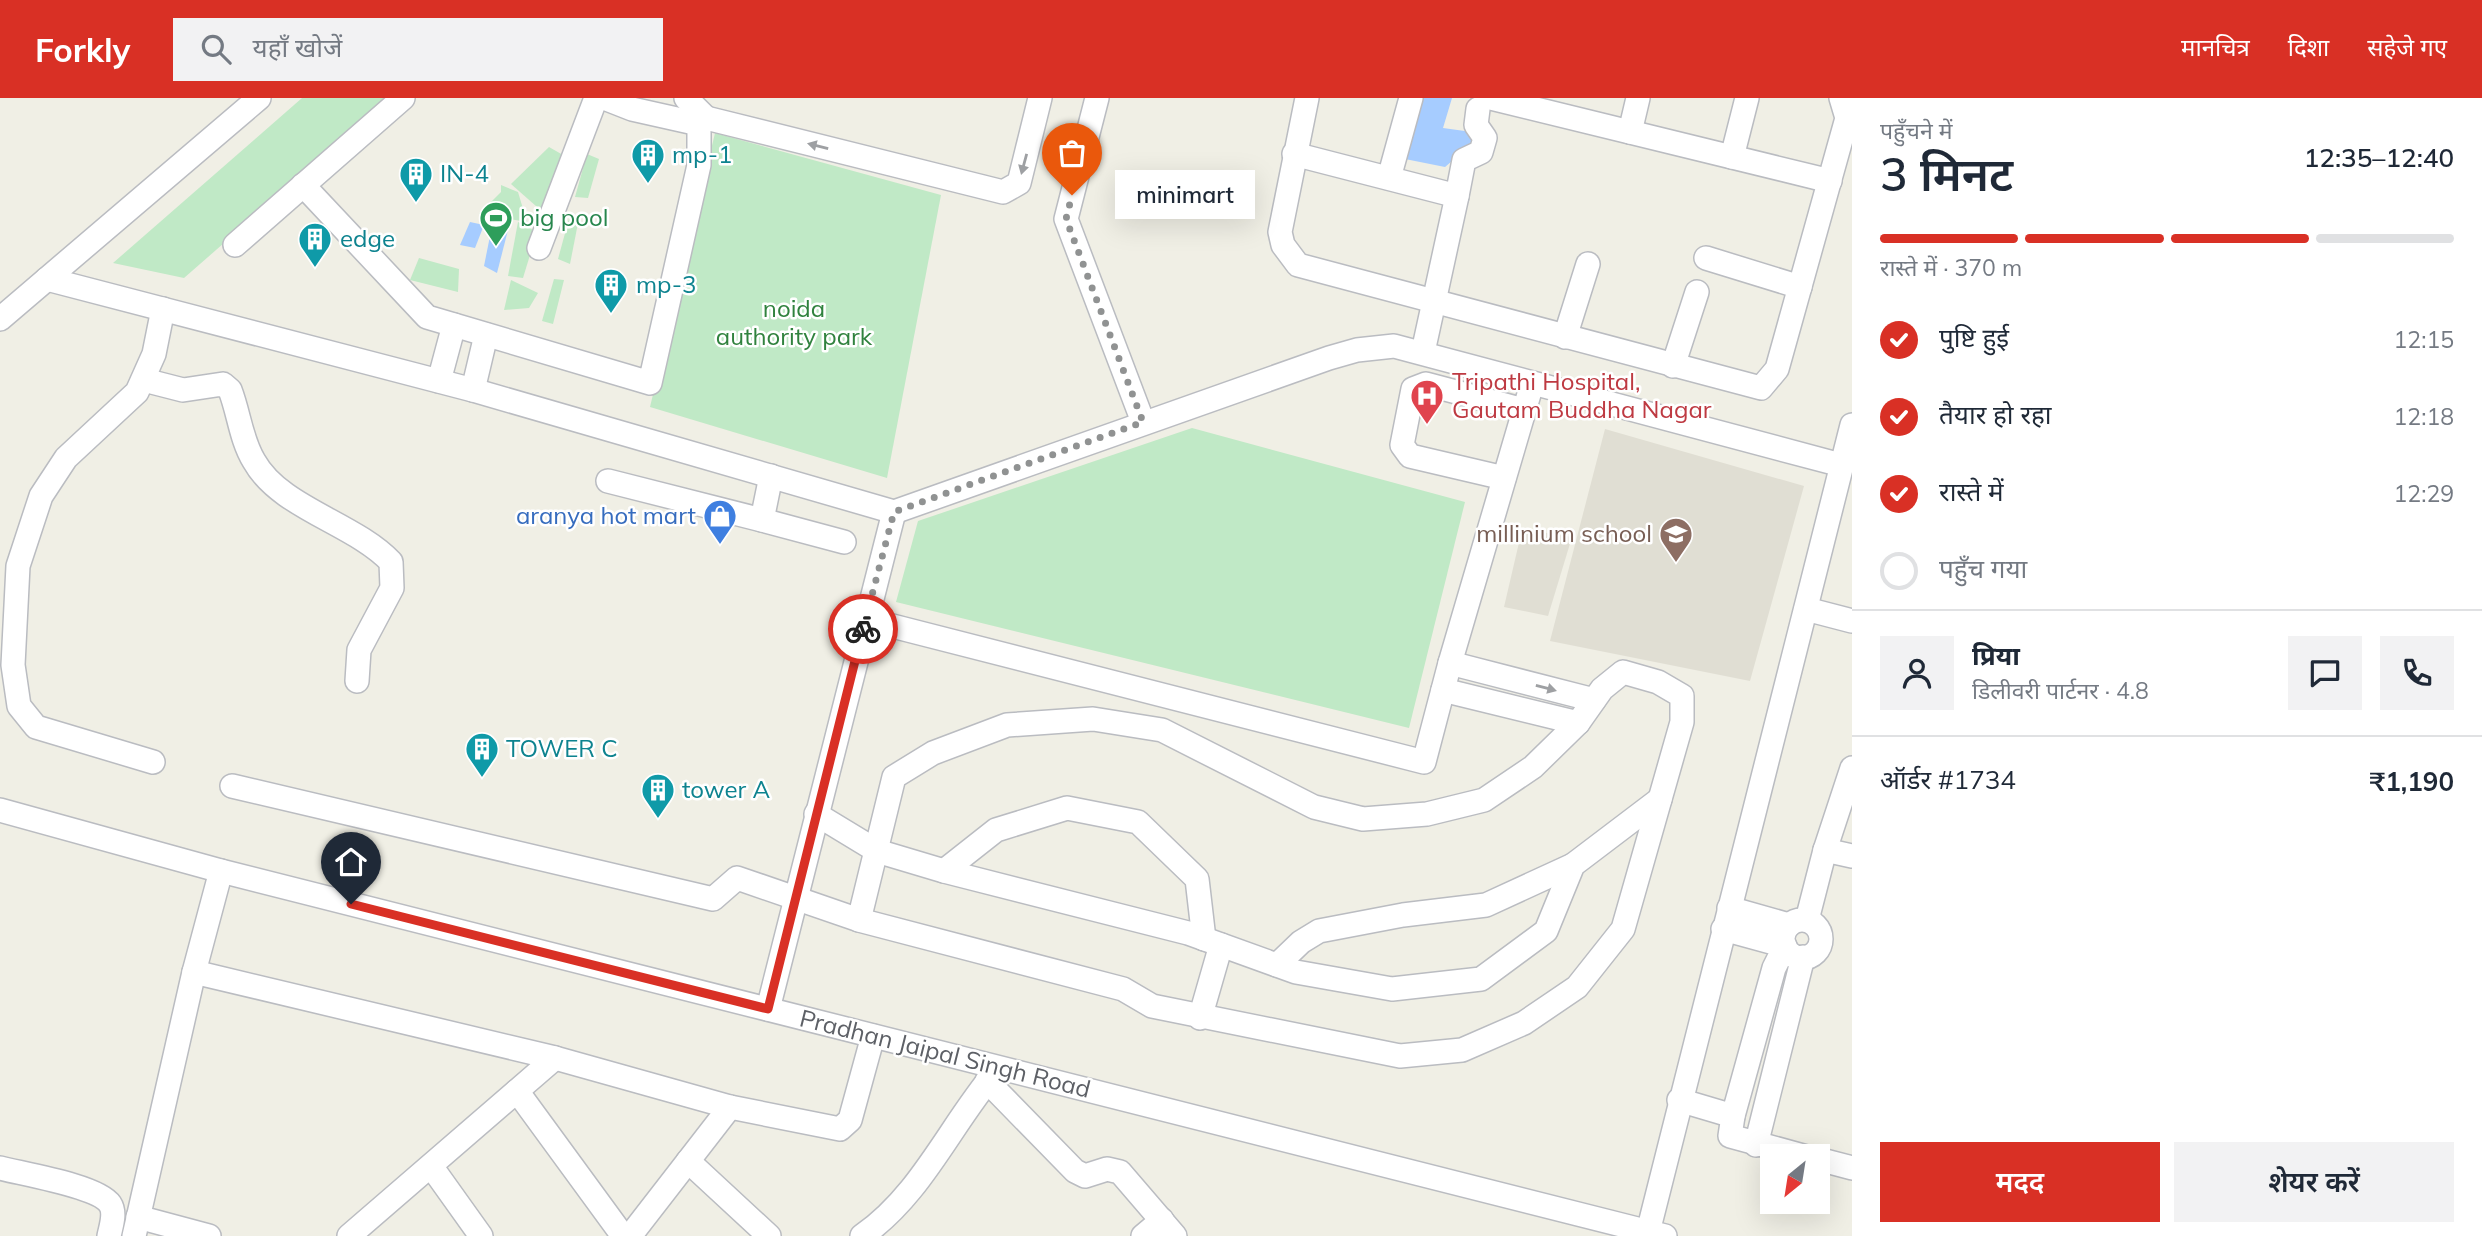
<!DOCTYPE html>
<html lang="hi">
<head>
<meta charset="utf-8">
<style>
	:root { --surface:#fff; --page:#f2f2f3; --text:#1f2937; --muted:#747a83; --line:#e0e1e3; --accent:#d93025 }
	body { margin:0; font-family:Mulish,"Noto Sans Devanagari",sans-serif; background:var(--page); color:var(--text); height:100vh; display:flex; flex-direction:column; font-size:26px; white-space:nowrap }
	* { box-sizing:border-box; margin:0 }
	p { font-size:23px; color:var(--muted) }
	.icon { flex:none; width:38px; height:38px; fill:none; stroke:currentColor; stroke-width:2; stroke-linecap:round; stroke-linejoin:round }
	.map { position:relative; flex:1; overflow:hidden }
	.details { display:flex; flex-direction:column; background:var(--surface); width:630px }
	.details>* { flex:none }
	.needle { width:46px; rotate:210deg }
	.fabs { position:absolute; left:1760px; top:1046px; display:grid; gap:14px }
	.fabs a { display:grid; place-items:center; width:70px; height:70px; border-radius:0px; background:var(--surface); box-shadow:0 7px 28px #0002; font-size:35px }
	.pin { position:absolute; display:grid; place-items:center; width:60px; height:60px; color:#fff; margin:-72px -30px; border-radius:50% 50% 50% 0; rotate:-45deg; box-shadow:0 0 7px #0007 }
	.pin .icon { rotate:45deg }
	.courier { position:absolute; display:grid; place-items:center; width:70px; height:70px; margin:-35px; border:5px solid #d93025; border-radius:50%; background:#fff; color:#222; box-shadow:0 2px 9px #0007 }
	.bubble { position:absolute; height:49px; border-radius:0px; background:var(--surface); box-shadow:0 7px 28px #0002; font-size:23px; font-weight:600; line-height:49px; text-align:center }
	.overview em { font-style:normal; font-weight:600 }
	.overview div { display:flex; flex-direction:column-reverse }
	.overview { display:flex; align-items:center; justify-content:space-between; height:119px; padding:0 28px }
	h1 { font-size:46px; font-weight:600; line-height:52px }
	.bar { display:grid; grid-template-columns:repeat(4,1fr); gap:10px 7px; align-content:center; height:84px; padding:0 28px }
	.bar i { height:9px; border-radius:5px; background:var(--line) }
	.bar .active { background:var(--accent) }
	.bar p { grid-column:span 4 }
	.line { display:flex; align-items:center; gap:18px; padding:0 28px; border-top:2px solid var(--line) }
	.line div { flex:1 }
	.round { display:grid; place-items:center; flex:none; width:74px; height:74px; border-radius:0px; background:var(--page) }
	ol { padding:0 28px; list-style:none }
	li { display:flex; align-items:center; gap:21px; height:77px }
	li p { margin-inline-start:auto }
	li .icon { padding:7px; border-radius:50%; background:var(--accent); color:#fff; stroke-width:4 }
	li:last-child { color:var(--muted) }
	li i { width:38px; height:38px; border:4px solid var(--line); border-radius:50% }
	.button { display:flex; gap:14px; margin-top:auto; padding:14px 28px }
	.button a { flex:1; height:80px; border-radius:0px; background:var(--accent); color:#fff; font-size:28px; font-weight:600; line-height:80px; text-align:center }
	.button a+a { background:var(--page); color:var(--text) }
	header { display:flex; align-items:center; gap:42px; box-sizing:border-box; height:98px; padding:0 35px; background:var(--accent); color:#fff }
	header strong { font-size:33px }
	nav { display:flex; gap:38px; margin-inline-start:auto; font-size:24px }
	.search { width:490px; height:63px; background:var(--page); display:flex; align-items:center; gap:18px; box-sizing:border-box; padding:0 24px; border-radius:0px; color:var(--muted); font-size:26px }
	main { display:flex; flex:1; min-height:0 }
	.map>svg:first-child { display:block }
	.education { fill:#e0ded3 }
	.green { fill:#c0e9c6 }
	.water { fill:#a6ccff }
	.lines { fill:none; stroke-linecap:round; stroke-linejoin:round }
	.minor-casing { stroke:#babcc1; stroke-width:26 }
	.minor { stroke:#fff; stroke-width:23 }
	.oneway { fill:#9ea0a3 }
	.done { stroke:#909292; stroke-width:7; stroke-dasharray:0 12.6 }
	.route { stroke:#d93025; stroke-width:9 }
	.labels { text-anchor:middle; stroke-width:5; stroke-linejoin:round; paint-order:stroke }
	.culture-label { font-size:24px; fill:#0d838f; stroke:#fff; text-anchor:start }
	.leisure-label { font-size:24px; fill:#27864d; stroke:#fff; text-anchor:start }
	.park-label { font-size:24px; fill:#30823e; stroke:#fff }
	.health-label { font-size:24px; fill:#be3a42; stroke:#fff; text-anchor:start }
	.shop-label { font-size:24px; fill:#366cbe; stroke:#fff; text-anchor:end }
	.education-label { font-size:24px; fill:#785e54; stroke:#fff; text-anchor:end }
	.street-label { font-size:24px; fill:#5d6066; stroke:#fff }
</style>
</head>
<body>
<header>
<strong>Forkly</strong>
<div class="search"><svg class="icon" aria-label="search" viewBox="0 0 24 24"><circle cx="10" cy="10" r="6"/><path d="M15 15l6 6"/></svg>यहाँ खोजें</div>
<nav><a>मानचित्र</a><a>दिशा</a><a>सहेजे गए</a></nav>
</header>
<main>
<div class="map">
<svg width="1852" height="1138" viewBox="0 0 1852 1138">
	<rect width="100%" height="100%" fill="#f0efe5"/>
	<g class="education">
		<path d="M1605,331L1804,388L1750,583L1550,543Z"/>
		<path d="M1541,434L1572,439L1548,518L1504,509L1521,436Z"/>
	</g>
	<g class="green">
		<path d="M302,0H390L184,180L113,165Z"/>
		<path d="M715,35L941,97L887,380L650,309Z"/>
		<path d="M549,49L570,61L545,116L511,86Z"/>
		<path d="M587,56L599,61L588,100L575,99Z"/>
		<path d="M501,87L518,94L527,124L479,116L501,94Z"/>
		<path d="M570,117L579,120L570,166L558,161Z"/>
		<path d="M518,124L537,134L523,180L508,178Z"/>
		<path d="M419,160L459,171L458,194L410,182Z"/>
		<path d="M554,181L564,182L553,226L542,223Z"/>
		<path d="M511,182L538,195L529,210L504,212Z"/>
		<path d="M1192,330L1465,404L1409,630L896,504L918,423Z"/>
	</g>
	<g class="water">
		<path d="M1412,0H1452L1443,30L1472,34L1482,50L1459,57L1445,69L1400,60Z"/>
		<path d="M470,124L484,127L475,150L460,147Z"/>
		<path d="M492,128L508,132L497,175L484,168Z"/>
	</g>
	<g class="lines">
		<defs>
			<g id="minor">
				<path d="M604,0L632,11L699,26L706,20L1003,94L1019,85L1040,0"/>
				<path d="M686,0L706,20"/>
				<path d="M1097,0L1066,121L1143,324"/>
				<path d="M1307,0L1280,134L1283,147L1298,167L1761,290L1777,271L1847,20L1841,0"/>
				<path d="M1491,0L1830,83"/>
				<path d="M1630,34L1638,0"/>
				<path d="M1294,56L1457,98L1423,254"/>
				<path d="M1732,59L1747,0"/>
				<path d="M1389,80L1411,0"/>
				<path d="M303,87L427,219L650,285L699,67V26"/>
				<path d="M1457,98L1464,62L1481,54L1485,40L1476,27L1478,11"/>
				<path d="M235,147L403,0"/>
				<path d="M539,150L596,0"/>
				<path d="M1706,160L1800,189"/>
				<path d="M47,181L473,292L894,414L1329,260L1357,252L1394,248L1841,367"/>
				<path d="M0,221L259,0"/>
				<path d="M1565,239L1588,166"/>
				<path d="M1673,268L1697,194"/>
				<path d="M144,282L183,292L223,286L230,292C239,315 241,342 254,363C280,410 354,425 391,464L392,490L359,552L357,583"/>
				<path d="M439,283L454,227"/>
				<path d="M473,292L486,237"/>
				<path d="M1504,380L1410,358L1402,347L1413,291L1426,286L1524,312"/>
				<path d="M608,383L762,422L771,378"/>
				<path d="M762,422L844,444"/>
				<path d="M1806,511L1852,523"/>
				<path d="M865,521L1424,664L1450,565L1532,286"/>
				<path d="M1450,565L1594,602"/>
				<path d="M1623,574L1658,584L1682,598V624L1623,831L1577,889L1524,925L1462,952L1400,958L1152,908L1123,891L859,822L894,679L933,655L1007,627L1093,621L1162,632L1314,709L1363,721L1427,716L1484,702L1533,669L1578,625L1602,591Z"/>
				<path d="M1443,592L1578,625"/>
				<path d="M153,664L36,629L19,608L13,567L18,468L41,398L66,360L137,294L154,256L163,211"/>
				<path d="M232,688L713,801L737,780L859,822"/>
				<path d="M0,712L221,773L1665,1138"/>
				<path d="M816,716L877,753L944,773L1188,835L1296,874L1392,891L1481,881L1546,833L1573,767L1660,701"/>
				<path d="M1825,752L1852,758"/>
				<path d="M944,773L996,732L1067,710L1138,724L1197,781L1204,841"/>
				<path d="M1729,810L1789,827"/>
				<path d="M1807,822L1825,752L1852,670"/>
				<circle cx="1802" cy="841" r="19"/>
				<path d="M1723,831L1785,848L1774,870L1733,1018L1730,1038L1807,1059"/>
				<path d="M1277,867L1301,844L1319,833L1403,817L1486,807L1573,767"/>
				<path d="M194,874L555,960L730,1009L840,1031L850,1022L873,938"/>
				<path d="M768,911L894,414"/>
				<path d="M1200,920L1221,847"/>
				<path d="M987,983L1075,1073L1085,1078L1107,1071L1120,1074L1175,1138"/>
				<path d="M517,993L623,1138"/>
				<path d="M1679,1002L1733,1018"/>
				<path d="M1756,1047L1803,859"/>
				<path d="M1818,1061L1852,1070"/>
				<path d="M688,1063L769,1138"/>
				<path d="M431,1068L481,1138"/>
				<path d="M0,1070C23,1076 98,1088 110,1106C116,1115 111,1128 109,1138"/>
				<path d="M138,1119L209,1138"/>
				<path d="M134,1138L194,874L221,773"/>
				<path d="M349,1138L555,960"/>
				<path d="M630,1138L730,1009"/>
				<path d="M862,1138C922,1096 950,1027 996,973"/>
				<path d="M1143,1138L1162,1122"/>
				<path d="M1647,1138L1852,327"/>
			</g>
		</defs>
		<use href="#minor" class="minor-casing"/>
		<use href="#minor" class="minor"/>
	</g>
	<defs><path id="oneway-solid" d="M-6-.8H1V-3.2L6.5 0L1 3.2V.8H-6Z" transform="scale(1.75)"/></defs>
	<g class="oneway">
		<use href="#oneway-solid" transform="translate(818 48) rotate(-166)"/>
		<use href="#oneway-solid" transform="translate(1024 66) rotate(105)"/>
		<use href="#oneway-solid" transform="translate(1546 590) rotate(15)"/>
	</g>
	<g class="lines">
		<path class="done" d="M863,531L894,414L1143,324L1066,121L1072,97"/>
		<path class="route" d="M351,806L768,911L863,531"/>
	</g>
	<defs>
		<symbol id="building-pin" viewBox="-11 -11 22 30"><path d="M0 17L-7.5 6A9.5 9.5 0 1 1 7.5 6Z" fill="#0f9aa8" stroke="#fff"/><path d="M-4-6H4V6H1V3H-1V6H-4ZM-2.5-4.3h1.7v1.8h-1.7ZM.8-4.3h1.7v1.8H.8ZM-2.5-1h1.7V.8h-1.7ZM.8-1h1.7V.8H.8Z" fill="#fff"/></symbol>
		<symbol id="stadium-pin" viewBox="-11 -11 22 30"><path d="M0 17L-7.5 6A9.5 9.5 0 1 1 7.5 6Z" fill="#2e9e5b" stroke="#fff"/><path d="M0-5a6.5 5 0 1 0 0 10a6.5 5 0 1 0 0-10ZM-3.5-1.8h7v3.6h-7Z" fill="#fff"/></symbol>
		<symbol id="hospital-pin" viewBox="-11 -11 22 30"><path d="M0 17L-7.5 6A9.5 9.5 0 1 1 7.5 6Z" fill="#e0444e" stroke="#fff"/><path d="M-5-5h3v3.5h4V-5h3V5h-3V1.5h-4V5h-3Z" fill="#fff"/></symbol>
		<symbol id="shop-pin" viewBox="-11 -11 22 30"><path d="M0 17L-7.5 6A9.5 9.5 0 1 1 7.5 6Z" fill="#3f7fe0" stroke="#fff"/><path d="M-5-2.5h2.3a2.7 3.5 0 0 1 5.4 0H5L5.5 6h-11ZM-1.5-2.5h3a1.5 2.3 0 0 0-3 0Z" fill="#fff"/></symbol>
		<symbol id="school-pin" viewBox="-11 -11 22 30"><path d="M0 17L-7.5 6A9.5 9.5 0 1 1 7.5 6Z" fill="#8d6e63" stroke="#fff"/><path d="M0-5L7-2L0 1L-7-2ZM-4 1L0 2.5L4 1V4Q0 6-4 4Z" fill="#fff"/></symbol>
	</defs>
	<g fill-rule="evenodd">
		<use href="#building-pin" x="629" y="38" width="38" height="52"/>
		<use href="#building-pin" x="397" y="57" width="38" height="52"/>
		<use href="#stadium-pin" x="477" y="101" width="38" height="52"/>
		<use href="#building-pin" x="296" y="122" width="38" height="52"/>
		<use href="#building-pin" x="592" y="168" width="38" height="52"/>
		<use href="#hospital-pin" x="1408" y="279" width="38" height="52"/>
		<use href="#shop-pin" x="701" y="399" width="38" height="52"/>
		<use href="#school-pin" x="1657" y="417" width="38" height="52"/>
		<use href="#building-pin" x="463" y="632" width="38" height="52"/>
		<use href="#building-pin" x="639" y="673" width="38" height="52"/>
	</g>
	<g class="labels">
		<g class="culture-label">
			<text x="672" y="65">mp-1</text>
			<text x="440" y="84">IN-4</text>
			<text x="340" y="149">edge</text>
			<text x="636" y="195">mp-3</text>
			<text x="506" y="659">TOWER C</text>
			<text x="682" y="700">tower A</text>
		</g>
		<g class="leisure-label">
			<text x="520" y="128">big pool</text>
		</g>
		<g class="park-label">
			<text x="794" y="219">noida<tspan x="794" dy="28">authority park</tspan></text>
		</g>
		<g class="health-label">
			<text x="1452" y="292">Tripathi Hospital,<tspan x="1452" dy="28">Gautam Buddha Nagar</tspan></text>
		</g>
		<g class="shop-label">
			<text x="696" y="426">aranya hot mart</text>
		</g>
		<g class="education-label">
			<text x="1652" y="444">millinium school</text>
		</g>
		<g class="street-label">
			<text transform="translate(945 956) rotate(14)" y="8">Pradhan Jaipal Singh Road</text>
		</g>
	</g>
</svg>
<div class="fabs">
<a><svg class="needle" viewBox="-14 -14 28 28"><path d="M0-13l5 13h-10z" fill="#e53935"/><path d="M0 13l5-13h-10z" fill="#747a83"/></svg></a>
</div>
<div class="pin" style="left:1072px;top:97px;background:#ea580c"><svg class="icon" aria-label="bag" viewBox="0 0 24 24"><path d="M5 8h14l-1 12H6zM9 8a3 3 0 0 1 6 0"/></svg></div>
<div class="pin" style="left:351px;top:806px;background:#1f2937"><svg class="icon" aria-label="home" viewBox="0 0 24 24"><path d="M3 11l9-7 9 7M6 9v11h12V9"/></svg></div>
<div class="courier" style="left:863px;top:531px"><svg class="icon" aria-label="bike" viewBox="0 0 24 24"><circle cx="6" cy="16" r="4"/><circle cx="18" cy="16" r="4"/><path d="M6 16l4-8h5l3 8M10 8l3 8H6M13 5h3"/></svg></div>
<div class="bubble" style="left:1115px;top:72px;width:140px">minimart</div>
</div>
<section class="details">
<div class="overview"><div><h1>3 मिनट</h1><p>पहुँचने में</p></div><em>12:35–12:40</em></div>
<div class="bar"><i class="active"></i><i class="active"></i><i class="active"></i><i></i><p>रास्ते में · 370 m</p></div>
<ol>
<li><svg class="icon" aria-label="check" viewBox="0 0 24 24"><path d="M5 12l5 5 9-10"/></svg>पुष्टि हुई<p>12:15</p></li>
<li><svg class="icon" aria-label="check" viewBox="0 0 24 24"><path d="M5 12l5 5 9-10"/></svg>तैयार हो रहा<p>12:18</p></li>
<li><svg class="icon" aria-label="check" viewBox="0 0 24 24"><path d="M5 12l5 5 9-10"/></svg>रास्ते में<p>12:29</p></li>
<li><i></i>पहुँच गया</li>
</ol>
<div class="line" style="height:126px"><a class="round"><svg class="icon" aria-label="person" viewBox="0 0 24 24"><circle cx="12" cy="8" r="4"/><path d="M4 21q1-7 8-7t8 7"/></svg></a><div><b>प्रिया</b><p>डिलीवरी पार्टनर · 4.8</p></div><a class="round"><svg class="icon" aria-label="chat" viewBox="0 0 24 24"><path d="M4 5h16v11H9l-5 4z"/></svg></a><a class="round"><svg class="icon" aria-label="phone" viewBox="0 0 24 24"><path d="M5 4h4l2 5-3 2q2 4 5 5l2-3 5 2v4C11 20 4 13 5 4z"/></svg></a></div>
<div class="line" style="height:91px"><div>ऑर्डर #1734</div><b>₹1,190</b></div>
<div class="button"><a>मदद</a><a>शेयर करें</a></div>
</section>
</main>
</body>
</html>
